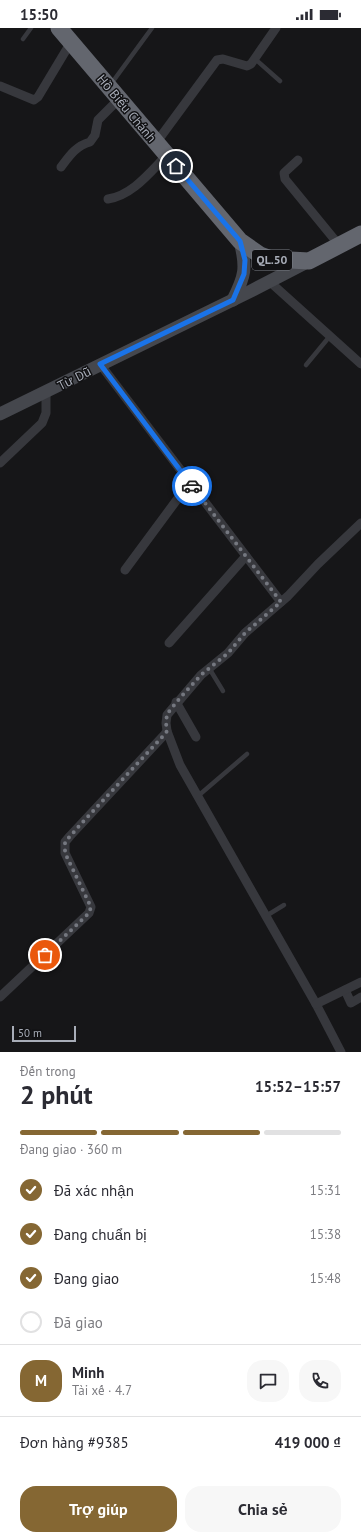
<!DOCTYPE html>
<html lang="vi">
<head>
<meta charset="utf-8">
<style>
	:root { --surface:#fff; --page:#f7f7f7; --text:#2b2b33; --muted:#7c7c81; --line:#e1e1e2; --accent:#856733 }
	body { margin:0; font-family:"PT Sans",sans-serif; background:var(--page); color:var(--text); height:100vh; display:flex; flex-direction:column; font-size:15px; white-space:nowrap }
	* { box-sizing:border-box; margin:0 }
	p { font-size:13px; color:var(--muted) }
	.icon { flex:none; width:22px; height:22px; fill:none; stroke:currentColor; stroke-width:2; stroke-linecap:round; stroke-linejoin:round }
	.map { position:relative; height:1024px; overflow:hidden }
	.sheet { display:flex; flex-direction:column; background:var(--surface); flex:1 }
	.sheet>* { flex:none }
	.scale { position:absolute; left:12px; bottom:10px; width:64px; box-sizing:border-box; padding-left:4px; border:2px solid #a8adb8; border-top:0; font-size:11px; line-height:14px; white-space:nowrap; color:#a8adb8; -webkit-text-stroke:3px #111113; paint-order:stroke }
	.pin { position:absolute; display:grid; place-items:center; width:34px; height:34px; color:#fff; margin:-17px; border:2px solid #fff; border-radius:50%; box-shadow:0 1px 4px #0007 }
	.courier { position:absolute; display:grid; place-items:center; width:40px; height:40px; margin:-20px; border:3px solid #1a73e8; border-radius:50%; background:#fff; color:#222; box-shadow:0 1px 5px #0007 }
	.head em { font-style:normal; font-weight:700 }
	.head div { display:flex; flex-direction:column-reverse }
	.head { display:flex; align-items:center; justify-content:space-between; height:68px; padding:0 20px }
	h1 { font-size:26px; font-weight:700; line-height:30px }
	.bar { display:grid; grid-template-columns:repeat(4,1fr); gap:6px 4px; align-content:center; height:48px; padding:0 20px }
	.bar i { height:5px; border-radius:3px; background:var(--line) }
	.bar .current { background:var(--accent) }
	.bar p { grid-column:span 4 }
	.line { display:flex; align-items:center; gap:10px; padding:0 20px; border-top:1px solid var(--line) }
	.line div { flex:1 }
	.round { display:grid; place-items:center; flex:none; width:42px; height:42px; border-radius:16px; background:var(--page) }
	ol { padding:0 20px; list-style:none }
	li { display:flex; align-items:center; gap:12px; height:44px }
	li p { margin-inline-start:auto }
	li .icon { padding:4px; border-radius:50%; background:var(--accent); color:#fff; stroke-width:4 }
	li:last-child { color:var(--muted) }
	li i { width:22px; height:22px; border:2px solid var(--line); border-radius:50% }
	.primary-button { display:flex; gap:8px; margin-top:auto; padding:8px 20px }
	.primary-button a { flex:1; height:46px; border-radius:16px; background:var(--accent); color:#fff; font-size:16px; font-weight:700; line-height:46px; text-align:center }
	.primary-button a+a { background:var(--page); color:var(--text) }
	.status { display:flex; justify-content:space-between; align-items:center; height:28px; padding:0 20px; background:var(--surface); direction:ltr }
	.status svg { height:11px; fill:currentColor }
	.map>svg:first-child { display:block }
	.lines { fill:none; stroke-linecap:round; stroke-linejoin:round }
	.lane { stroke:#37383d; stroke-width:4.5 }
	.street { stroke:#37383d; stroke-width:9 }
	.secondary { stroke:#45474d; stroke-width:13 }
	.highway { stroke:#63666e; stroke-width:17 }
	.done { stroke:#757880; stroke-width:4; stroke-dasharray:0 7.2 }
	.route { stroke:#1a73e8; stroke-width:5 }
	.labels { text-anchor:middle; stroke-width:3; stroke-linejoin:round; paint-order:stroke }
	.shield { fill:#111113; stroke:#7b7e86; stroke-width:1 }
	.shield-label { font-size:12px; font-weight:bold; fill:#a8adb8 }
	.street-label { font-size:13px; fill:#a8adb8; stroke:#111113 }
</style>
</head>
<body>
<div class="status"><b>15:50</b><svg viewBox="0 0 49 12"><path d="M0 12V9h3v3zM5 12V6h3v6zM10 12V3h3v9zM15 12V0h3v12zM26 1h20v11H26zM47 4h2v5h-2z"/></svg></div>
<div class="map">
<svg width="361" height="1024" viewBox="0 0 361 1024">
	<rect width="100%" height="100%" fill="#161618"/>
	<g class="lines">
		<g class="lane">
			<path d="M23,11L31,0"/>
			<path d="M255,31L280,53"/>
			<path d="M111,56L152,0"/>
			<path d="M306,337L330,308"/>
			<path d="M209,640L223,663"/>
			<path d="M198,768L247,726"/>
			<path d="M266,888L284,877"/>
		</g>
		<g class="street">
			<path d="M0,58L34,72L38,69L71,14"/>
			<path d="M156,115L217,32L223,31L247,38L251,36L276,0"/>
			<path d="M298,132L284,145L285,151L339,217"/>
			<path d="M61,139C70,127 76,118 90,114L95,107L98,92L119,71"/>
			<path d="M108,171C133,167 150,144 167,127"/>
			<path d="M270,254L361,336"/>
			<path d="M100,336L281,574"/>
			<path d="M0,435L42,395L46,385V364"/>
			<path d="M125,542L190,454"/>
			<path d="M169,615L246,528"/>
			<path d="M176,674L196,709"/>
			<path d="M167,703L180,737L316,976L341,1024"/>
			<path d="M345,962L351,975L361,969"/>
			<path d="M0,969L89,885L91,879L65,825V814L70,808L165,706L167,703L166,695L167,687L201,647L228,625L245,605L288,568L318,536L361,495"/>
			<path d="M316,976L361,954"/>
		</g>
		<g class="secondary">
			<path d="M233,272C245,248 247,240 240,213"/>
			<path d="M0,386L249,264L309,233"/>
		</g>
		<path class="highway" d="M59,0L240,213L260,227L271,231L309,233L361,206"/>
	</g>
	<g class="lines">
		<path class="done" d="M45,927L89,885L91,879L65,825V814L80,797L165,706L167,703L166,695L167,686L180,670L201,647L228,625L245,605L281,574L192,458"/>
		<path class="route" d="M176,138L240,213L245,232L244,246L233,272L100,336L192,458"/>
	</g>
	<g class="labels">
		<rect class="shield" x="252" y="222" width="40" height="20" rx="3"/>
		<g class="shield-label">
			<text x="272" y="236">QL.50</text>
		</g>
		<g class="street-label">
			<text transform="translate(127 80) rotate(50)" y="5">Hồ Biểu Chánh</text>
			<text transform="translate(74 350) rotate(-27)" y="5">Từ Dũ</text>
		</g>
	</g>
</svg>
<div class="scale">50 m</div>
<div class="pin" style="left:45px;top:927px;background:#ea580c"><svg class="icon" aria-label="bag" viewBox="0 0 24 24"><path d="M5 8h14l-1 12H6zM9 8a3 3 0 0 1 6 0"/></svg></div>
<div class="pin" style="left:176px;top:138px;background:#1f2937"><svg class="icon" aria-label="home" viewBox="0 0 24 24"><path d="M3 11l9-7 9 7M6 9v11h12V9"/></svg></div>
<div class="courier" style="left:192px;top:458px"><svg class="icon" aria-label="car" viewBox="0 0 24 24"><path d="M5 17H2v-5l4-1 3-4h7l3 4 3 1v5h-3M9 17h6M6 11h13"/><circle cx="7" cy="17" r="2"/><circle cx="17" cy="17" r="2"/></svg></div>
</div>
<section class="sheet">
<div class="head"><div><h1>2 phút</h1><p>Đến trong</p></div><em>15:52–15:57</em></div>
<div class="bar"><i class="current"></i><i class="current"></i><i class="current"></i><i></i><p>Đang giao · 360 m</p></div>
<ol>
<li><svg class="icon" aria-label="check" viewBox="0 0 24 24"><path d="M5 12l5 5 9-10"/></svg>Đã xác nhận<p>15:31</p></li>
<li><svg class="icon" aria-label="check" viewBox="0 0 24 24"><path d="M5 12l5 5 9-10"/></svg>Đang chuẩn bị<p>15:38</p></li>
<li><svg class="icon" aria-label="check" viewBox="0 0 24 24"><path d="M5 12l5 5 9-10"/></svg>Đang giao<p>15:48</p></li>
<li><i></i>Đã giao</li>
</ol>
<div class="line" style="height:72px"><b class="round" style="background:var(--accent);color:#fff">M</b><div><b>Minh</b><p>Tài xế · 4.7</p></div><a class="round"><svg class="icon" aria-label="chat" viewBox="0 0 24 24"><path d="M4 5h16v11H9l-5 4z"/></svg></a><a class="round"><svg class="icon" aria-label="phone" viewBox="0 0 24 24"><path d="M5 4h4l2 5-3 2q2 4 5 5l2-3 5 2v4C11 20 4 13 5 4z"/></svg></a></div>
<div class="line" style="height:52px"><div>Đơn hàng #9385</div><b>419 000 ₫</b></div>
<div class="primary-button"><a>Trợ giúp</a><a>Chia sẻ</a></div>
</section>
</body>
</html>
